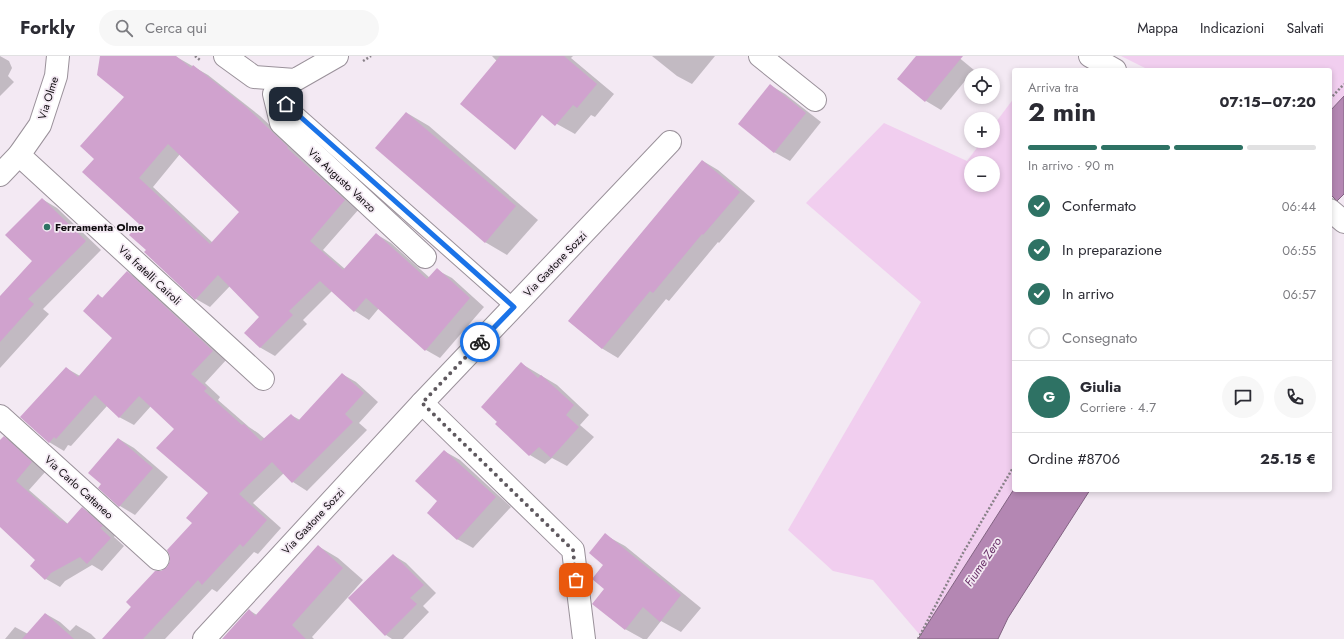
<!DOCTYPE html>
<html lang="it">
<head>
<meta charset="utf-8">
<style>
	:root { --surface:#fff; --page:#f7f7f7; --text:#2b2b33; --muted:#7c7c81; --line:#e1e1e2; --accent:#2e7264 }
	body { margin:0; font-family:Jost,sans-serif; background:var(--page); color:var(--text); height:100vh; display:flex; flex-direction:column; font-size:15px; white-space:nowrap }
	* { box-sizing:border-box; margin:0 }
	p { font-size:13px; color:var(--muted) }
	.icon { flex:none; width:22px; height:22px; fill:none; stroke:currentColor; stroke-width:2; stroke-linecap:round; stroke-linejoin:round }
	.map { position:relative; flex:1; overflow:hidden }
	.details { position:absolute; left:1012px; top:12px; width:320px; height:424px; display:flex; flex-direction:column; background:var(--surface); border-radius:4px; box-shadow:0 2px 6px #0003 }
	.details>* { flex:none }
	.fabs { position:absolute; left:964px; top:12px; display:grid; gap:8px }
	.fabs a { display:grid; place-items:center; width:36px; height:36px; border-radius:50%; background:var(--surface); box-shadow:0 2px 6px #0003; font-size:20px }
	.pin { position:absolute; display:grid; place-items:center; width:34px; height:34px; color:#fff; margin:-17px; border-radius:8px; box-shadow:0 2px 6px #0006 }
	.courier { position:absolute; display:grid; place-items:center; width:40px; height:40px; margin:-20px; border:3px solid #1a73e8; border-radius:50%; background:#fff; color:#222; box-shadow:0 1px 5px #0007 }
	.headline em { font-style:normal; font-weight:700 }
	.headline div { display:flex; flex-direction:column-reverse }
	.headline { display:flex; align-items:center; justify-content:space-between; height:68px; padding:0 16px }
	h1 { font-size:26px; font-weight:700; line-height:30px }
	.bar { display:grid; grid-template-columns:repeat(4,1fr); gap:6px 4px; align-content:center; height:48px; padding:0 16px }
	.bar i { height:5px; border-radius:3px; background:var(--line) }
	.bar .on { background:var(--accent) }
	.bar p { grid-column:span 4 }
	.line { display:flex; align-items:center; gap:10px; padding:0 16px; border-top:1px solid var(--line) }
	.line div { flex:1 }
	.round { display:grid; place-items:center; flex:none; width:42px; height:42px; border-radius:21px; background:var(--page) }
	ol { padding:0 16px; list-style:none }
	li { display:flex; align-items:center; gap:12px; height:44px }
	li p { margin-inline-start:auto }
	li .icon { padding:4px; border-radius:50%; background:var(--accent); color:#fff; stroke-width:4 }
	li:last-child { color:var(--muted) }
	li i { width:22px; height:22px; border:2px solid var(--line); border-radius:50% }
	header { display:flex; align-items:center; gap:24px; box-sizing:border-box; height:56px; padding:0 20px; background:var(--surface); border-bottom:1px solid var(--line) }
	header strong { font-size:19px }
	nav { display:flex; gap:22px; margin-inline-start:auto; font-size:14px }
	.search { width:280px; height:36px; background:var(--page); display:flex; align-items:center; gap:10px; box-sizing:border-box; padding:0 14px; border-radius:22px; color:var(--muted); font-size:15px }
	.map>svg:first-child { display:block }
	.green { fill:#f1ceef; fill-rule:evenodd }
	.water { fill:#b487b3; stroke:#826282 }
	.shadow { fill:#0003; fill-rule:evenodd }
	.building { fill:#d0a2ce; fill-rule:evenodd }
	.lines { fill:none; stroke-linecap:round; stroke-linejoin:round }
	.lane-casing { stroke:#9a919a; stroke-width:17 }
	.street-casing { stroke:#9a919a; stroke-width:24 }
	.path { stroke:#888188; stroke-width:2.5; stroke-dasharray:2 2; stroke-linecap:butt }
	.lane { stroke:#fff; stroke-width:15 }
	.street { stroke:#fff; stroke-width:22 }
	.done { stroke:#5f595f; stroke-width:4; stroke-dasharray:0 7.2 }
	.route { stroke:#1a73e8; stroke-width:5 }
	.poi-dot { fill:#2e7264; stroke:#f3e9f3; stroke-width:1.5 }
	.labels { text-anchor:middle; stroke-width:3.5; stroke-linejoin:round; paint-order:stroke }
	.street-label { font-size:11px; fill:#0f0c0f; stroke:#f3e9f3 }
	.poi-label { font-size:11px; font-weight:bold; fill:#0f0c0f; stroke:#f3e9f3; text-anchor:start }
	.water-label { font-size:12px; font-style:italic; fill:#683067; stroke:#f3e9f3 }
</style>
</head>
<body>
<header>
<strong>Forkly</strong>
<div class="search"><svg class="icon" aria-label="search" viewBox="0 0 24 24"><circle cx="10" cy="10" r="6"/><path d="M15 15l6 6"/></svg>Cerca qui</div>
<nav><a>Mappa</a><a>Indicazioni</a><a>Salvati</a></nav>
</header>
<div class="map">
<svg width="1344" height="583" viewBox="0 0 1344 583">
	<rect width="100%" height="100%" fill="#f3e9f3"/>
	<g class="green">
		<path d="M1121,0H1344V40L1330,55V14H1149Z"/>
		<path d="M1014,42V433L920,579L873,524L833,515L788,474L921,246L806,147L884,67L967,105L982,85H993V70ZM971,107H993V129H971Z"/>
	</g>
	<g class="water">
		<path d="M1344,40V138L1337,145L1330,138V55Z"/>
		<path d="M1014,433V434H1090L1008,562L998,583H918Z"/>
	</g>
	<g class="shadow">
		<path d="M0,0L9,5L12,12L8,20L14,26L0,40Z"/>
		<path d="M101,0H175L208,19L260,60L359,153L323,194L345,213L376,178L391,187L430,222L437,214L452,222L484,251L440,302L426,294L379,252L369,264L355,255L332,235L303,264L307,268L275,300L261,292L245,277L261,261L230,230L210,251L196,243L147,194L140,168L96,103L125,41ZM180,98L241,156L213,187L153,131Z"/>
		<path d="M492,0H573L571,2L614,38L595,61L591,59L575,78L557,68Z"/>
		<path d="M652,0H715L692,28L677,20Z"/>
		<path d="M917,0H957L974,14L941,54L926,45Z"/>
		<path d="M770,29L785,38L821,66L790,105L774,96Z"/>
		<path d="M407,57L429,70L538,164L507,199L485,186Z"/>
		<path d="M703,105L718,114L755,145L719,187L718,186L669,245L666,243L618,302L603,293L569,265Z"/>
		<path d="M42,143L57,152L101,194L43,253L49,258L0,312V242L33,205Z"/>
		<path d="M127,216L141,224L227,303L205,327L220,341L218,344L249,371L258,377L265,383L291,359L300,364L342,318L356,326L378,346L359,367L367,374L307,435L293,426L284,417L253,447L281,472L258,498L254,496L217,536L212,533L165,583H103L162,516L168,512L210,437L175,373L151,350L134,369L119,361L107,350L71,390L68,389L64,395L49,386L66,312L80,320L114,282L99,240L103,242Z"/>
		<path d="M522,308L557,329L589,359L580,369L594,381L567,410L552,402L545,408L530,399L496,368Z"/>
		<path d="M4,381L17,389L46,415L29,434L68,468L82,452L95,460L116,478L114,481L124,490L102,515L92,509L65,525L60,531L46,523L31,510L36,504L0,470V386Z"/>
		<path d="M119,383L134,392L168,421L135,459L120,450Z"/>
		<path d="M444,395L460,404L511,451L473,492L457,483L439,445Z"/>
		<path d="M605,479L625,490L701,552L681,576L661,565L647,583H643L625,573L606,533Z"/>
		<path d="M318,490L338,502L363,524L348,541L350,542L393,499L406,507L436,537L423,550L429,556L403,583H392L386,579L348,541L312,581L314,583H223L249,554L257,559Z"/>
		<path d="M46,558L60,566L70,575L76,569L91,578L96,583H5L15,571L28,578Z"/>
	</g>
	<g class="building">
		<path d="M100,0H176L191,12L193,9L246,51L288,91L287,92L345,144L310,185L343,214L376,177L427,223L437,212L470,242L425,295L366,242L354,256L320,225L289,255L293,259L260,292L244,277L259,261L218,219L195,244L144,196L146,194L129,179L139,168L82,116L94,103L80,90L124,41L97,19ZM168,88L239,156L210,188L139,122Z"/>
		<path d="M500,0H564L597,28L577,52L573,49L555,70L542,59L515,94L460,48Z"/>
		<path d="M916,0H963L925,46L897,23Z"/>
		<path d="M770,28L806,57L774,97L738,68Z"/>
		<path d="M406,56L516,150L485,187L375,92Z"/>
		<path d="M702,104L740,136L703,179L702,178L653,237L650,235L602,293L568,265Z"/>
		<path d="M42,142L86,185L28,243L34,248L0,286V240L32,205L5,179Z"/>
		<path d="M127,215L213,295L191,318L207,332L204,335L242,369L244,368L261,385L291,358L298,365L342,317L364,337L345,358L353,366L292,427L272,406L239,438L267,464L243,491L240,488L202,529L198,524L143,583H102L131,551L126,546L155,515H161L167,511L170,505V500L167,494L192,467L186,462L208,437L156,392L174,373L139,340L119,362L95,339L56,383L54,381L49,387L20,361L66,311L78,321L112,282L83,255L98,238L102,242Z"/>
		<path d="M521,306L538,322L541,319L574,349L566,359L579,371L551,402L539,391L529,400L495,368L497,366L481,351Z"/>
		<path d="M4,380L32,406L16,425L61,465L62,464L67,468L82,451L103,470L100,472L111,482L87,508L80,501L51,517L45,524L30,510L35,504L0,471V384Z"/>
		<path d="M118,382L153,412L119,451L98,432L101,428L88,417Z"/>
		<path d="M444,394L496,441L457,484L427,457L437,445L415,425Z"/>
		<path d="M605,477L681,539L660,566L643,551L625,574L592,548L604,533L592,523L603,509L589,497Z"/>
		<path d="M318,489L343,512L292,569L306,583H222L249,553L255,560Z"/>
		<path d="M393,498L424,529L410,542L417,548L385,580L348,542Z"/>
		<path d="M45,557L74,583H22Z"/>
	</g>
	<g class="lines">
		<defs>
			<path id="lane" d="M273,37L514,251"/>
			<g id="street">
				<path d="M225,0L254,21L295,24L337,0"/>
				<path d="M760,0L815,44"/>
				<path d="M1090,0L1115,14"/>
				<path d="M274,38L281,67L425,201"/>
				<path d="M19,99L263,323"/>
				<path d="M0,119L19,99L40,69L56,20L58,0"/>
				<path d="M1330,154L1344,166"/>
				<path d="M422,347L573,494L584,583"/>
				<path d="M0,360L158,503"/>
				<path d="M204,583L422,347L670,86"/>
			</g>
		</defs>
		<use href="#lane" class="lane-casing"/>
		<use href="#street" class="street-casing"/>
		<g class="path">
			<path d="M195,0L200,4"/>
			<path d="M363,5L371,0"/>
			<path d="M1330,43L1344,28"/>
			<path d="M918,583L963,497L1014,410"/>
		</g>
		<use href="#lane" class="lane"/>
		<use href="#street" class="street"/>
	</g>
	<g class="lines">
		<path class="done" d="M480,286L422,347L573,494L576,524"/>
		<path class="route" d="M286,48L514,251L480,286"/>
	</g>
	<circle class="poi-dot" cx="47" cy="171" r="4"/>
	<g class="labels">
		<g class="street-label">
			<text transform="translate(48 42) rotate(-73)" y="4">Via Olme</text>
			<text transform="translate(342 124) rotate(43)" y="4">Via Augusto Vanzo</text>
			<text transform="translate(555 208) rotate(-46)" y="4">Via Gastone Sozzi</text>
			<text transform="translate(150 219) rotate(43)" y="4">Via fratelli Cairoli</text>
			<text transform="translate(79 431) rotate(42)" y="4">Via Carlo Cattaneo</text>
			<text transform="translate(313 465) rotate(-47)" y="4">Via Gastone Sozzi</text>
		</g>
		<g class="poi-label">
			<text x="55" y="175">Ferramenta Olme</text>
		</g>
		<g class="water-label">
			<text transform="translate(983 506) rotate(-56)" y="4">Fiume Zero</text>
		</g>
	</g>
</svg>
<div class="fabs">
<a><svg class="icon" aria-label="locate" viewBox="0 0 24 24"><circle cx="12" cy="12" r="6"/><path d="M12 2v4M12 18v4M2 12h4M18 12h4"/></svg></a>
<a>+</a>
<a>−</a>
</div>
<div class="pin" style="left:576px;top:524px;background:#ea580c"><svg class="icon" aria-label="bag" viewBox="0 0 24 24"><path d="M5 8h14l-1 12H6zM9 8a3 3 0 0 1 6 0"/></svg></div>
<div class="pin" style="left:286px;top:48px;background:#1f2937"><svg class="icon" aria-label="home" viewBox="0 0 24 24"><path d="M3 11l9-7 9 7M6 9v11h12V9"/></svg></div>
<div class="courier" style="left:480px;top:286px"><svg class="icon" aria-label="bike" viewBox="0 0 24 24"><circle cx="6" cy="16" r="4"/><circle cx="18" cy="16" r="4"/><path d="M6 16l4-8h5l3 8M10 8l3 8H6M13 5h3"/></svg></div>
<section class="details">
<div class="headline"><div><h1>2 min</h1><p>Arriva tra</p></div><em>07:15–07:20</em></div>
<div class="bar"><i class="on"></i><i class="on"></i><i class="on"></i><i></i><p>In arrivo · 90 m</p></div>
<ol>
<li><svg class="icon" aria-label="check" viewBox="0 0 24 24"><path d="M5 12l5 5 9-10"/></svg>Confermato<p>06:44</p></li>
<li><svg class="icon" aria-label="check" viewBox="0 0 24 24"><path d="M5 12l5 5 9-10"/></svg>In preparazione<p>06:55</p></li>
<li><svg class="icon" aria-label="check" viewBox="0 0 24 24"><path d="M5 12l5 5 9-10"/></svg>In arrivo<p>06:57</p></li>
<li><i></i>Consegnato</li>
</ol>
<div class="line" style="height:72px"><b class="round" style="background:var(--accent);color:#fff">G</b><div><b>Giulia</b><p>Corriere · 4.7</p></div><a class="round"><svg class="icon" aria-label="chat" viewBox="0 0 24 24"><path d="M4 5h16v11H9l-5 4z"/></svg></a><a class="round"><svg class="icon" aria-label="phone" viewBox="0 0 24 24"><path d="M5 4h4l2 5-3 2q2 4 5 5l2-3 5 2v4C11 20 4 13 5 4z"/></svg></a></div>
<div class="line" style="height:52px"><div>Ordine #8706</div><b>25.15 €</b></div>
</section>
</div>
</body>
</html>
